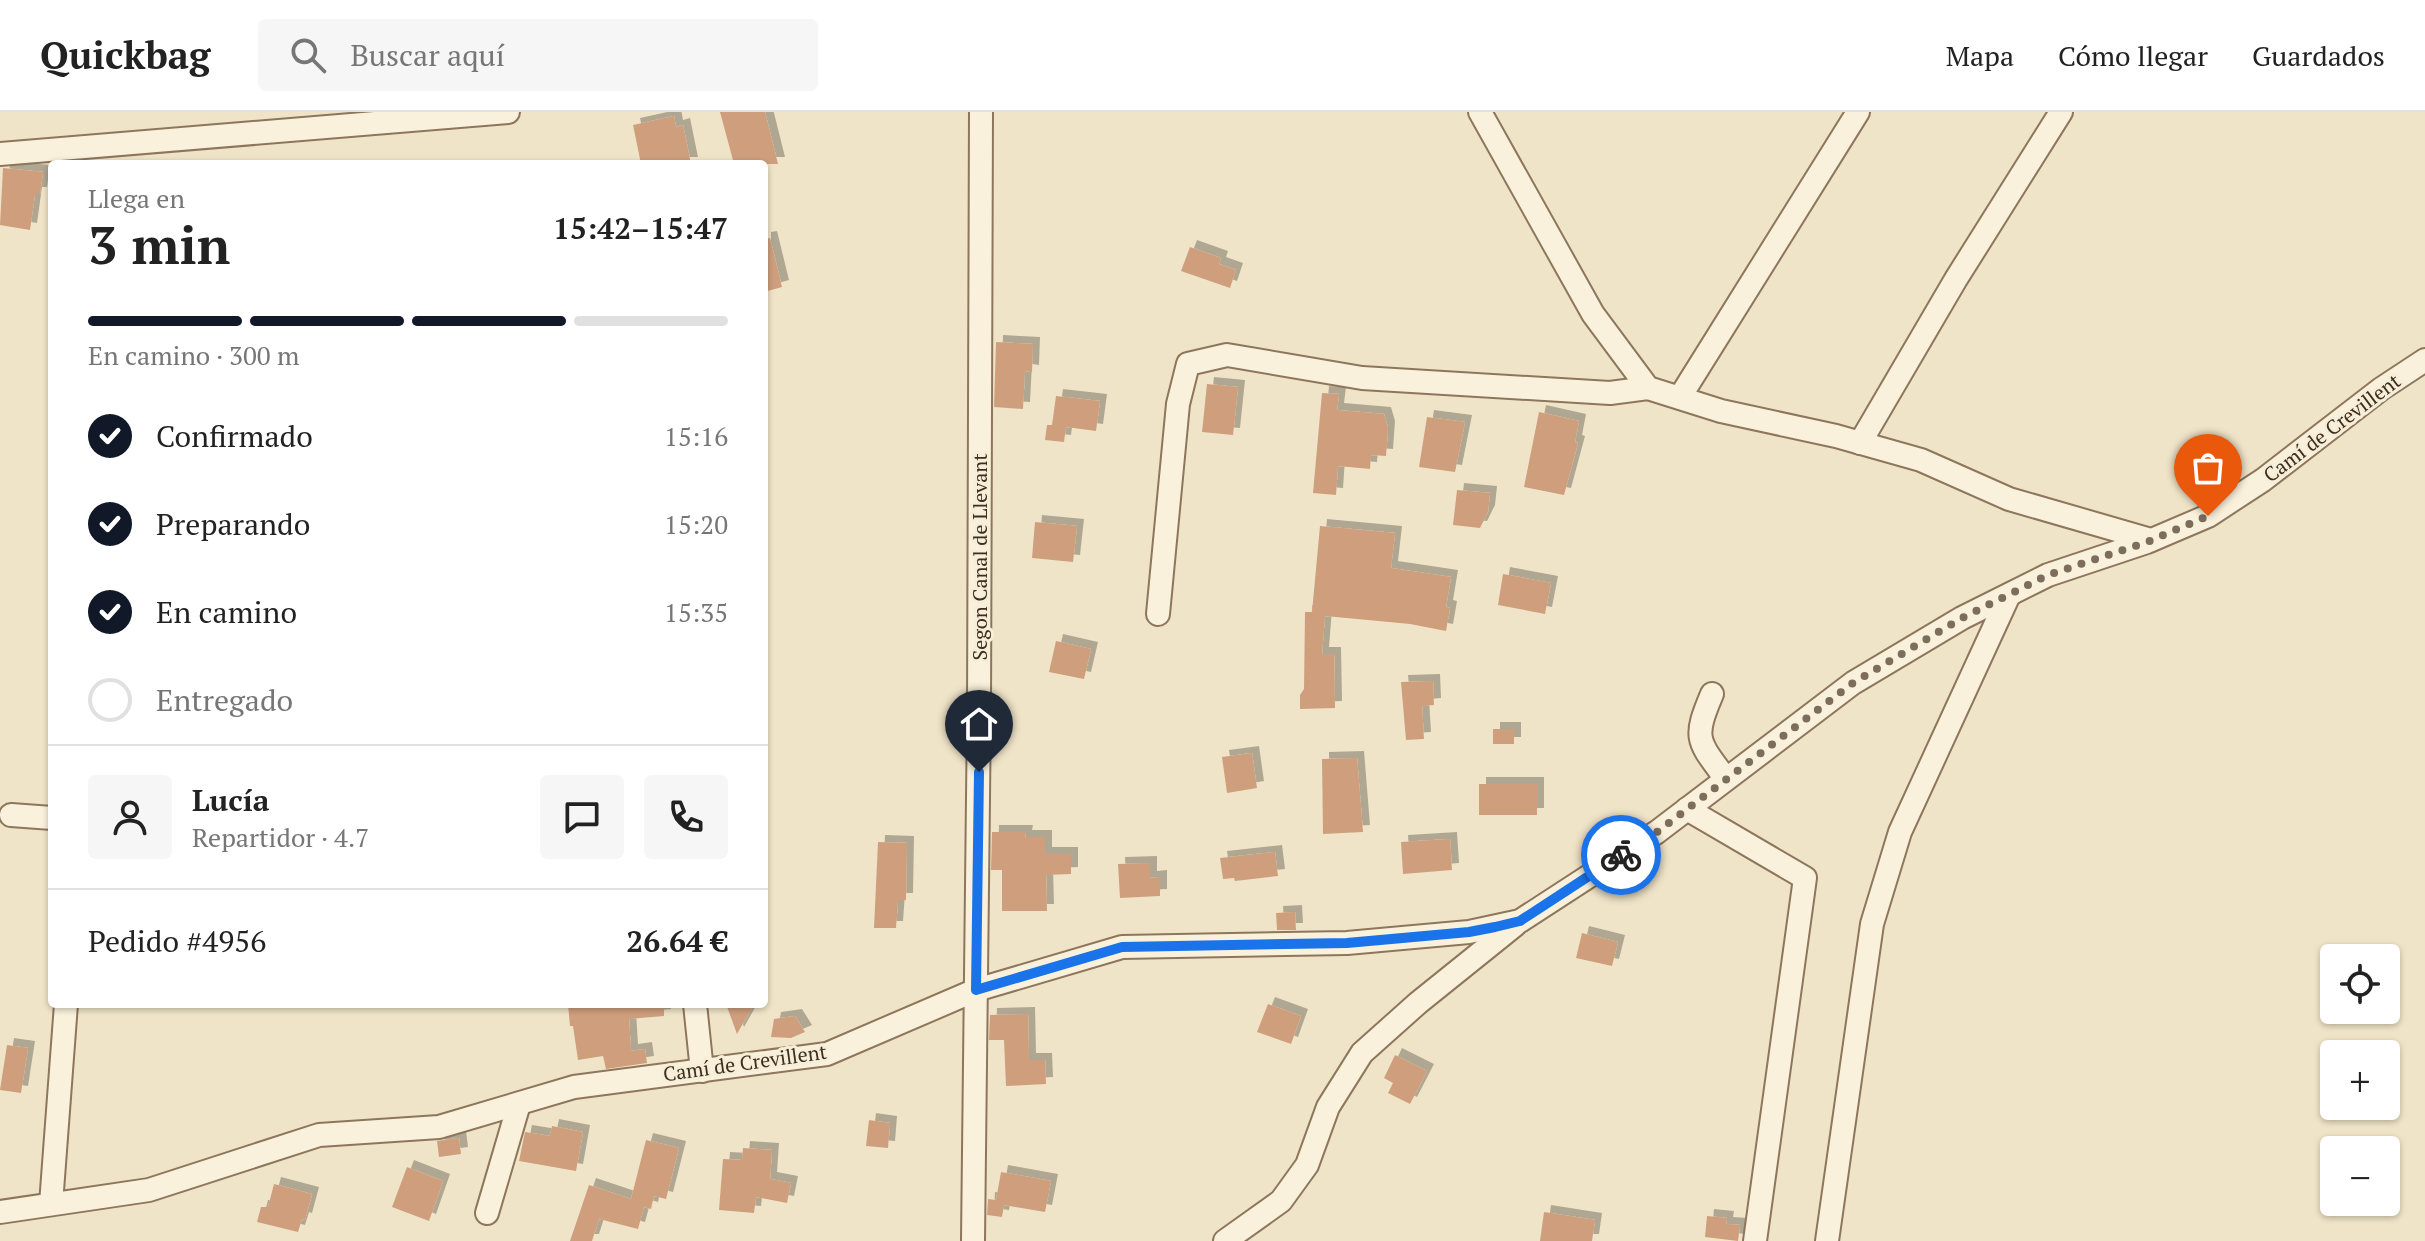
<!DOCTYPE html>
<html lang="es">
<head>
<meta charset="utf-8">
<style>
	:root { --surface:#fff; --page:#f6f6f6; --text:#222; --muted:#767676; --line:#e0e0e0; --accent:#111827 }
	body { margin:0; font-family:"PT Serif",serif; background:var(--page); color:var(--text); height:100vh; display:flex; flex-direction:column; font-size:30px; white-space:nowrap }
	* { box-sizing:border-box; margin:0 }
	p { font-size:26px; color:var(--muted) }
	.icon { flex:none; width:44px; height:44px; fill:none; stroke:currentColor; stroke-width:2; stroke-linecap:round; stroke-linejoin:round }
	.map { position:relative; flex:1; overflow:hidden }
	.panel { position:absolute; left:48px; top:48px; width:720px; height:848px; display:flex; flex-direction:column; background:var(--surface); border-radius:8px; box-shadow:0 2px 6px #0004 }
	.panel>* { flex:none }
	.controls { position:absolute; left:2320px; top:832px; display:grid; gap:16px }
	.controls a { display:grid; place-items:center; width:80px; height:80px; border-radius:8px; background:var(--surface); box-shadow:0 2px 6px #0004; font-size:40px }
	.pin { position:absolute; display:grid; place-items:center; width:68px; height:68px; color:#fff; margin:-82px -34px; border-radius:50% 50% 50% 0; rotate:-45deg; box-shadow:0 0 8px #0007 }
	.pin .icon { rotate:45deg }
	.courier { position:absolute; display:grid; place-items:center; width:80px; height:80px; margin:-40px; border:6px solid #1a73e8; border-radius:50%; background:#fff; color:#222; box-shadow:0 2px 10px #0007 }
	.summary em { font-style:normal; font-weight:600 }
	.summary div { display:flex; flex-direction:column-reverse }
	.summary { display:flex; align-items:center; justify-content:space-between; height:136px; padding:0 40px }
	h1 { font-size:52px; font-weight:600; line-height:60px }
	.bar { display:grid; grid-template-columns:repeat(4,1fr); gap:12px 8px; align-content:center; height:96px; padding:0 40px }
	.bar i { height:10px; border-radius:6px; background:var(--line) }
	.bar .current { background:var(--accent) }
	.bar p { grid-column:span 4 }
	.line { display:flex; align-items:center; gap:20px; padding:0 40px; border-top:2px solid var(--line) }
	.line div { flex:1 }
	.round { display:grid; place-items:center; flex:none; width:84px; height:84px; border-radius:8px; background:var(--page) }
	ol { padding:0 40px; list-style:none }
	li { display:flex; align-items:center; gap:24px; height:88px }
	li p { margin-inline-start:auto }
	li .icon { padding:8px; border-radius:50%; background:var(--accent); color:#fff; stroke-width:4 }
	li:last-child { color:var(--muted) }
	li i { width:44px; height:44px; border:4px solid var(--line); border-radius:50% }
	header { display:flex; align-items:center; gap:48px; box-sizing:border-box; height:112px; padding:0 40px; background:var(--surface); border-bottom:2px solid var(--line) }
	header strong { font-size:38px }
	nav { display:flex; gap:44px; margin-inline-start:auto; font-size:28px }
	.search { width:560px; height:72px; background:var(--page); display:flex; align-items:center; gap:20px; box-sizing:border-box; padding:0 28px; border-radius:8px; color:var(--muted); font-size:30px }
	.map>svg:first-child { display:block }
	.building { fill:#cf9f7d; filter:url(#shadow) }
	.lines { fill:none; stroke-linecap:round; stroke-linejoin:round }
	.street-casing { stroke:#8d765c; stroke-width:26 }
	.street { stroke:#faf1dc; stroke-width:22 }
	.done { stroke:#7c6e5b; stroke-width:8; stroke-dasharray:0 14.4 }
	.route { stroke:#1a73e8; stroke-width:10 }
	.labels { text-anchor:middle; stroke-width:6; stroke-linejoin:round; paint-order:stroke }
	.street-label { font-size:20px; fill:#3d2e20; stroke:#f7eed8 }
</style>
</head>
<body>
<header>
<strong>Quickbag</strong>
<div class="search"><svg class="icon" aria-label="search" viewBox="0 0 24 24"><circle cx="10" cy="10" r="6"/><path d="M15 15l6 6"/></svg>Buscar aquí</div>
<nav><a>Mapa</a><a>Cómo llegar</a><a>Guardados</a></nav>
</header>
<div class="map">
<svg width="2425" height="1129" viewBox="0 0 2425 1129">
	<defs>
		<filter id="shadow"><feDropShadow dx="7" dy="-7" stdDeviation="0" flood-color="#0004"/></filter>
	</defs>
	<rect width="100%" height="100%" fill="#f0e4c8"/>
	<g class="building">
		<path d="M720,0H765L778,52H734Z"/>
		<path d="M674,4L676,15L683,13L691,52H641L633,13Z"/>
		<path d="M3,56L43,60L40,82H35L30,118L0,113Z"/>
		<path d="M770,126L782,175L764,180V127Z"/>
		<path d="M1190,135L1221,146L1219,152L1236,158L1230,176L1181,159Z"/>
		<path d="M996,230L1033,232L1032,260L1025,259L1023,297L994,295Z"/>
		<path d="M1207,272L1238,275L1233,323L1202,320Z"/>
		<path d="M1322,281L1339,282L1337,298L1384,302L1388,316L1386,344L1371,343L1370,357L1338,354L1336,383L1313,381Z"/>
		<path d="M1056,284L1100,289L1096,319L1066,315L1064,330L1045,328L1047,313H1052Z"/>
		<path d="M1539,300L1579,309L1575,330L1578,331L1564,383L1524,375Z"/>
		<path d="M1427,305L1465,310L1455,360L1419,355Z"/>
		<path d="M1457,378L1490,381L1488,400L1480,416L1453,413Z"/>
		<path d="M1035,410L1077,414L1073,450L1032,446Z"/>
		<path d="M1320,414L1395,421L1391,456L1451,465L1446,495L1450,496L1446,519L1410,512L1325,504L1322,542H1334L1335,596L1300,597V583L1304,577L1305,500H1312Z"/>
		<path d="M1503,462L1551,471L1545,502L1498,493Z"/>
		<path d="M1056,529L1091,537L1084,567L1049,560Z"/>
		<path d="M1433,569L1434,593L1422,594L1424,627L1406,628L1401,570Z"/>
		<rect x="1493" y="617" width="21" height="15"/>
		<path d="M1252,641L1257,676L1227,681L1222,645Z"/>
		<path d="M1357,646L1363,720L1323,722L1322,647Z"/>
		<rect x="1479" y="672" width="58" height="31"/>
		<path d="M992,720H1026L1025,725H1045V742H1071V762L1046,763L1047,799H1002V758H991Z"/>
		<path d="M1450,727L1452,758L1403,762L1401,730Z"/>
		<path d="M878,730L907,731L906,788H898L896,816H874Z"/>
		<path d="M1275,740L1278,764L1235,769L1234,766L1223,767L1220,746Z"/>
		<path d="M1150,751V766L1160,765V784L1120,786L1118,752Z"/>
		<path d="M1295,800L1296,818H1277L1276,801Z"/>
		<path d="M1582,821L1618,830L1612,854L1576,846Z"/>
		<path d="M568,892H664V904L629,907L631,939L645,937L647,951L606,957L603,944L578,948L573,914H570Z"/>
		<path d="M726,892H754L737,922Z"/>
		<path d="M1268,892L1301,904L1291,932L1257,920Z"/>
		<path d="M1028,902L1029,948H1045L1046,972L1006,974L1004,928H989L990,903Z"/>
		<path d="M795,904L805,920L791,926L771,925L774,907Z"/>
		<path d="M7,933L28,936L21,981L0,978Z"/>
		<path d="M1395,943L1427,959L1410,992L1388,981L1393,971L1384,966Z"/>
		<path d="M869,1008L890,1011L888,1036L866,1034Z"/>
		<path d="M552,1014L583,1020L576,1059L519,1049L525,1020L550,1024Z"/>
		<path d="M459,1026L461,1042L439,1045L437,1029Z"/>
		<path d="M646,1028L679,1036L666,1087L654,1084L651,1097L644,1095L638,1117L599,1107L592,1129H570L589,1073L631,1087Z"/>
		<path d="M743,1036L772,1038L770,1067L791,1071L787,1091L756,1085L754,1101L719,1098L723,1047L742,1048Z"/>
		<path d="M407,1055L443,1069L429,1109L392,1095Z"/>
		<path d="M1001,1060L1051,1069L1045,1100L1004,1093L1002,1105L987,1103L988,1087L996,1088Z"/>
		<path d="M274,1072L312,1082L305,1108L302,1107L298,1120L257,1110L261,1095H268Z"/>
		<path d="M1544,1100L1595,1108L1592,1129H1540Z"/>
		<path d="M1707,1104L1727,1106L1726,1112L1740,1113L1738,1129L1705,1125Z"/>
	</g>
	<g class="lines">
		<defs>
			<g id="street">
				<path d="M1480,0L1593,202L1648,276L1721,299L1836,324L1921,348L2009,387L2151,428"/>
				<path d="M0,42L508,0"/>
				<path d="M1680,285L1858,0"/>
				<path d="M1860,331L1956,167L2061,0"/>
				<path d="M1158,502L1178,292L1188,252L1227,243L1362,266L1610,281L1648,276"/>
				<path d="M1712,582C1693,627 1697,628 1726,667"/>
				<path d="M1687,697L1805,766L1755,1129"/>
				<path d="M11,703L52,706"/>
				<path d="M695,892L702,959"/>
				<path d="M51,1092L66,892"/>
				<path d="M0,1100L149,1078L319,1023L439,1015L574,975L827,942L976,878L1122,835L1347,831L1469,820L1520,809L1657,720L1853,571L1962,506L2048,463L2147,430L2208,404L2263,368L2381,277L2425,248"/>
				<path d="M487,1101L519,992"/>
				<path d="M973,1129L979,597L981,0"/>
				<path d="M1225,1129L1281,1089L1307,1053L1328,995L1362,941L1418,891L1515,813"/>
				<path d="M1827,1129L1872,812L1900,720L2009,483"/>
			</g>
		</defs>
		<use href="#street" class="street-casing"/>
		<use href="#street" class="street"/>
	</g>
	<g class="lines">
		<path class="done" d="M1621,743L1657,720L1853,571L1962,506L2048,463L2147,430L2208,404"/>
		<path class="route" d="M979,660L976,878L1122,835L1347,831L1469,820L1495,815L1520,809L1621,743"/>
	</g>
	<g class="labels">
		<g class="street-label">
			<text transform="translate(2332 316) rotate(-37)" y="7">Camí de Crevillent</text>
			<text transform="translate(980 445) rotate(-90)" y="7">Segon Canal de Llevant</text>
			<text transform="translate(745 951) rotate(-8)" y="7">Camí de Crevillent</text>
		</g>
	</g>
</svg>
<div class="controls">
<a><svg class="icon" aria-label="locate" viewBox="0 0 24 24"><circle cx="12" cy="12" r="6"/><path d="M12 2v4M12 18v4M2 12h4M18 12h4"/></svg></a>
<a>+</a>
<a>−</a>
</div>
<div class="pin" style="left:2208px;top:404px;background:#ea580c"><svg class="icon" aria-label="bag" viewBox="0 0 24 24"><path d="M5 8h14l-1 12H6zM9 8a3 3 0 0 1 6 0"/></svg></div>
<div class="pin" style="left:979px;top:660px;background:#1f2937"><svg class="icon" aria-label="home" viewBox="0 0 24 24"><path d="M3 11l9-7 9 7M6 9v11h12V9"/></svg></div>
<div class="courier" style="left:1621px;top:743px"><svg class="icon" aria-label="bike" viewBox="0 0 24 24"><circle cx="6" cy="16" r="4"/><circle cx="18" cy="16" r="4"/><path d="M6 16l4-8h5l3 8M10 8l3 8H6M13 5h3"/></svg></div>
<section class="panel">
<div class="summary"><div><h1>3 min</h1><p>Llega en</p></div><em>15:42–15:47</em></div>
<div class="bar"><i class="current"></i><i class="current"></i><i class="current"></i><i></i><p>En camino · 300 m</p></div>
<ol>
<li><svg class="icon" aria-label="check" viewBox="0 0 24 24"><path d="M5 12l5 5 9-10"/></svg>Confirmado<p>15:16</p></li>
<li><svg class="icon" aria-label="check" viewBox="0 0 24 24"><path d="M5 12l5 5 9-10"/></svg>Preparando<p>15:20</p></li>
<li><svg class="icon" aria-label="check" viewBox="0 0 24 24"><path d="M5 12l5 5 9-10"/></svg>En camino<p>15:35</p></li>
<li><i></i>Entregado</li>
</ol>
<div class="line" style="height:144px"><a class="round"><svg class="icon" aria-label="person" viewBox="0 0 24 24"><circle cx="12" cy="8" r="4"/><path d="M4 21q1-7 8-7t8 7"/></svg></a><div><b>Lucía</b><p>Repartidor · 4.7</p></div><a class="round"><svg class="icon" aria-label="chat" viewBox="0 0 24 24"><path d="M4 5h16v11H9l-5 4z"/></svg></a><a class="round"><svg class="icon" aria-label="phone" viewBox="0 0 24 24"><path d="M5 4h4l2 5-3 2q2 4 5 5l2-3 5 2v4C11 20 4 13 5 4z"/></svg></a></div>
<div class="line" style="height:104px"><div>Pedido #4956</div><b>26.64 €</b></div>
</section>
</div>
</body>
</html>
